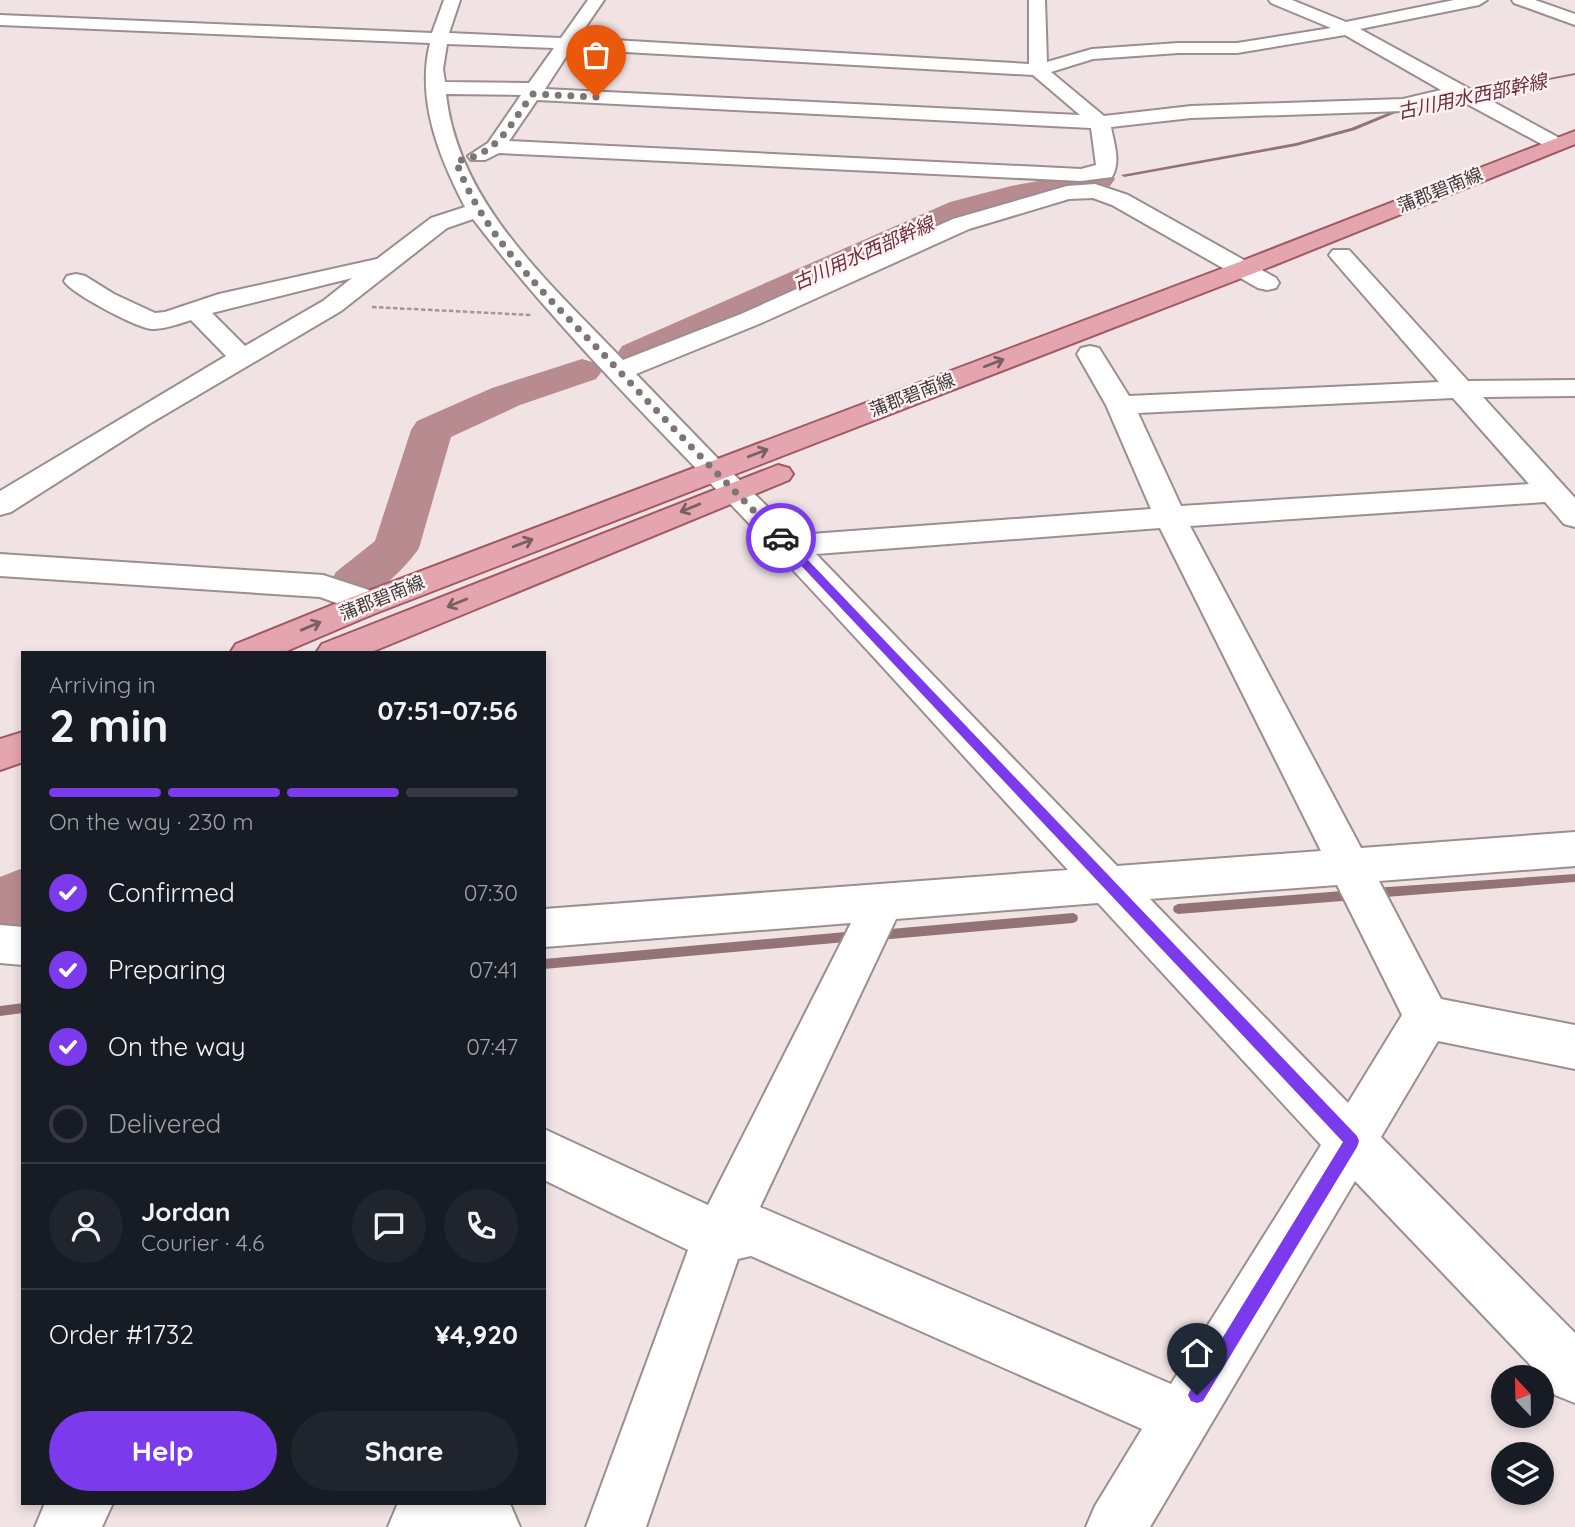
<!DOCTYPE html>
<html lang="en">
<head>
<meta charset="utf-8">
<style>
	:root { --surface:#171b24; --page:#20242c; --text:#f1f3f6; --muted:#9ea1a6; --line:#363941; --accent:#7c3aed }
	body { margin:0; font-family:Quicksand,"Noto Sans JP",sans-serif; background:var(--page); color:var(--text); height:100vh; display:flex; flex-direction:column; font-size:26px; white-space:nowrap }
	* { box-sizing:border-box; margin:0 }
	p { font-size:23px; color:var(--muted) }
	.icon { flex:none; width:38px; height:38px; fill:none; stroke:currentColor; stroke-width:2; stroke-linecap:round; stroke-linejoin:round }
	.map { position:relative; flex:1; overflow:hidden }
	.drawer { position:absolute; left:21px; top:651px; width:525px; height:854px; display:flex; flex-direction:column; background:var(--surface); border-radius:0px; box-shadow:0 4px 10px #0003 }
	.drawer>* { flex:none }
	.needle { width:46px; rotate:338deg }
	.fabs { position:absolute; left:1491px; top:1365px; display:grid; gap:14px }
	.fabs a { display:grid; place-items:center; width:63px; height:63px; border-radius:50%; background:var(--surface); box-shadow:0 4px 10px #0003; font-size:35px }
	.pin { position:absolute; display:grid; place-items:center; width:60px; height:60px; color:#fff; margin:-72px -30px; border-radius:50% 50% 50% 0; rotate:-45deg; box-shadow:0 0 7px #0007 }
	.pin .icon { rotate:45deg }
	.courier { position:absolute; display:grid; place-items:center; width:70px; height:70px; margin:-35px; border:5px solid #7c3aed; border-radius:50%; background:#fff; color:#222; box-shadow:0 2px 9px #0007 }
	.head em { font-style:normal; font-weight:700 }
	.head div { display:flex; flex-direction:column-reverse }
	.head { display:flex; align-items:center; justify-content:space-between; height:119px; padding:0 28px }
	h1 { font-size:46px; font-weight:700; line-height:52px }
	.bar { display:grid; grid-template-columns:repeat(4,1fr); gap:10px 7px; align-content:center; height:84px; padding:0 28px }
	.bar i { height:9px; border-radius:5px; background:var(--line) }
	.bar .active { background:var(--accent) }
	.bar p { grid-column:span 4 }
	.line { display:flex; align-items:center; gap:18px; padding:0 28px; border-top:2px solid var(--line) }
	.line div { flex:1 }
	.round { display:grid; place-items:center; flex:none; width:74px; height:74px; border-radius:37px; background:var(--page) }
	ol { padding:0 28px; list-style:none }
	li { display:flex; align-items:center; gap:21px; height:77px }
	li p { margin-inline-start:auto }
	li .icon { padding:7px; border-radius:50%; background:var(--accent); color:#fff; stroke-width:4 }
	li:last-child { color:var(--muted) }
	li i { width:38px; height:38px; border:4px solid var(--line); border-radius:50% }
	.action { display:flex; gap:14px; margin-top:auto; padding:14px 28px }
	.action a { flex:1; height:80px; border-radius:42px; background:var(--accent); color:#fff; font-size:28px; font-weight:700; line-height:80px; text-align:center }
	.action a+a { background:var(--page); color:var(--text) }
	.map>svg:first-child { display:block }
	.lines { fill:none; stroke-linecap:round; stroke-linejoin:round }
	.stream { fill:#947376; fill-rule:evenodd }
	.river { fill:#b88b90; fill-rule:evenodd }
	.minor-casing { stroke:#9a8e8f; stroke-width:4 }
	.major-casing { stroke:#a05964; stroke-width:4 }
	.path { stroke:#a19797; stroke-width:2.5; stroke-dasharray:4.5 2.5; stroke-linecap:butt }
	.minor { fill:#fff; fill-rule:evenodd }
	.major { fill:#e5a5af; fill-rule:evenodd }
	.oneway { stroke:#795f63 }
	.route { fill:#7c3aed }
	.done { stroke:#7d7576; stroke-width:7; stroke-dasharray:0 12.6 }
	.labels { text-anchor:middle; stroke-width:5; stroke-linejoin:round; paint-order:stroke }
	.far-street-label { font-size:18px; fill:#3f3a3a; stroke:#fef1f2 }
	.far-water-label { font-size:19px; font-style:italic; fill:#6b303a; stroke:#fef1f2 }
</style>
</head>
<body>
<div class="map">
<svg width="1575" height="1527" viewBox="0 0 1575 1527">
	<rect width="100%" height="100%" fill="#f1e3e4"/>
	<g class="lines">
		<g class="stream">
			<path d="M1575,73V75L1465,96L1463,95Z"/>
			<path d="M1408,105L1412,106L1355,130L1296,146L1124,177L1121,175L1296,143L1351,128Z"/>
			<path d="M1575,874V882L1373,898L1369,896L1368,893L1369,890L1373,888Z"/>
			<path d="M1355,890L1359,892L1360,895L1359,898L1355,900L1178,914L1174,912L1173,909L1174,906L1178,904Z"/>
			<path d="M1073,913L1077,915L1078,918L1077,921L1073,923L879,940L875,938L874,935L875,932L879,930Z"/>
			<path d="M857,931L861,933L862,936L861,939L857,941L544,969V959Z"/>
			<path d="M23,1003V1013L0,1016V1006Z"/>
		</g>
		<g class="river">
			<path d="M1099,170L1110,172L1115,179L1110,186L974,216L650,362L636,366L622,362L617,354L622,346L950,202L1011,186Z"/>
			<path d="M582,359L596,363L602,371L596,379L520,405L451,437L419,548C409,564 373,601 353,600C348,600 341,597 336,596L329,584L336,572L375,541L411,430L417,421L492,388Z"/>
			<path d="M23,868V934L4,941L0,940V877Z"/>
		</g>
		<defs>
			<g id="minor">
				<path d="M444,0H460L449,33L561,38L588,0H604L578,38L1029,64V0H1045L1047,62L1092,49L1178,43H1237L1331,28L1271,3L1269,0H1292L1346,22L1454,0H1487L1479,5L1360,29L1563,140L1566,144L1563,148H1549L1456,98L1403,111L1191,118L1111,127C1114,144 1121,161 1112,177L1081,181L499,153L485,160H471L468,156L488,143L521,95L446,94C458,204 551,284 623,360L741,314L953,219L1067,186L1095,184L1128,195L1276,278L1279,283L1276,288L1267,290L1258,288L1112,205L1093,198L1069,199L969,229L759,324L636,374L723,464L797,535L1151,509L1106,405L1077,354L1081,348L1090,346L1099,348L1129,396L1439,382L1333,260L1329,255L1333,250H1349L1468,381L1575,380V396L1483,397L1575,498V527L1564,524L1545,502L1190,526L1361,848L1575,832V866L1379,881L1441,999L1575,1025V1069L1438,1041L1381,1137L1575,1333V1403L1555,1395L1542,1377L1355,1181L1150,1527H1086L1095,1506L1142,1429L751,1256L738,1259L646,1527H586L688,1250L544,1180V1129L708,1205L851,923L544,947V909L1068,870C971,765 876,658 779,555C675,444 565,339 473,219L447,228L341,311L149,424L11,512L0,515V491L226,356L191,320C179,324 165,329 152,329C137,328 72,294 64,281L67,276L76,274L85,276L114,294L155,313L165,312L219,294L377,259L431,218L465,207C439,157 416,100 430,43L0,25V15L432,33ZM1345,35L1441,90L1403,99L1191,106L1104,116L1051,72L1093,59L1178,53H1237ZM447,44L554,48L529,83L445,82L443,69ZM571,49L1033,75L1080,115L545,89ZM537,100L1091,128L1096,165L1081,169L509,141ZM352,278L323,301L245,346L212,313ZM1453,398L1529,484L1181,506L1138,413ZM1160,528L1321,851L1117,866L816,554ZM1337,885L1402,1015L1348,1103L1150,899ZM1098,903L1321,1145L1171,1384L760,1207L896,919Z"/>
				<path d="M1512,0H1535L1575,14V25L1514,3Z"/>
				<path d="M0,554L323,575L369,590L376,607L371,615L359,619L347,615L342,605L320,597L0,576Z"/>
				<path d="M0,925L23,927V965L0,963Z"/>
				<path d="M45,1503H113L102,1527H35Z"/>
				<path d="M398,1503H507L511,1506L520,1527H388Z"/>
			</g>
			<g id="major">
				<path d="M1575,131V144L1252,274L371,615L282,653H230L236,644L347,599L1234,264Z"/>
				<path d="M778,465L789,468L793,474L789,480L369,653H316L322,644Z"/>
				<path d="M23,732V762L0,770V739Z"/>
			</g>
		</defs>
		<use href="#minor" class="minor-casing"/>
		<use href="#major" class="major-casing"/>
		<path class="path" d="M372,307L531,315"/>
		<use href="#minor" class="minor"/>
		<use href="#major" class="major"/>
	</g>
	<defs><path id="oneway-shaft" d="M-6 0H5M1.5-3L5.5 0L1.5 3" fill="none" stroke-width="1.6" stroke-linecap="round" stroke-linejoin="round" transform="scale(1.75)"/></defs>
	<g class="oneway">
		<use href="#oneway-shaft" transform="translate(994 363) rotate(-21)"/>
		<use href="#oneway-shaft" transform="translate(758 453) rotate(-21)"/>
		<use href="#oneway-shaft" transform="translate(690 508) rotate(158)"/>
		<use href="#oneway-shaft" transform="translate(523 543) rotate(-21)"/>
		<use href="#oneway-shaft" transform="translate(457 603) rotate(158)"/>
		<use href="#oneway-shaft" transform="translate(311 626) rotate(-23)"/>
	</g>
	<path class="route" d="M778,536H785L1357,1136L1359,1141L1357,1147L1203,1401L1197,1403L1191,1401L1188,1395L1191,1389L1343,1142L778,541Z"/>
	<g class="lines">
		<path class="done" d="M596,97L533,94C508,126 499,155 456,161C484,239 550,299 607,358C664,419 722,479 781,538"/>
	</g>
	<g class="labels">
		<g class="far-street-label">
			<text transform="translate(1440 190) rotate(-22)" y="6">蒲郡碧南線</text>
			<text transform="translate(912 395) rotate(-21)" y="6">蒲郡碧南線</text>
			<text transform="translate(382 598) rotate(-22)" y="6">蒲郡碧南線</text>
		</g>
		<g class="far-water-label">
			<text transform="translate(1472 96) rotate(-12)" y="7">古川用水西部幹線</text>
			<text transform="translate(863 253) rotate(-24)" y="7">古川用水西部幹線</text>
		</g>
	</g>
</svg>
<div class="fabs">
<a><svg class="needle" viewBox="-14 -14 28 28"><path d="M0-13l5 13h-10z" fill="#e53935"/><path d="M0 13l5-13h-10z" fill="#9ea1a6"/></svg></a>
<a><svg class="icon" aria-label="layers" viewBox="0 0 24 24"><path d="M12 4l9 5-9 5-9-5zM3 14l9 5 9-5"/></svg></a>
</div>
<div class="pin" style="left:596px;top:97px;background:#ea580c"><svg class="icon" aria-label="bag" viewBox="0 0 24 24"><path d="M5 8h14l-1 12H6zM9 8a3 3 0 0 1 6 0"/></svg></div>
<div class="pin" style="left:1197px;top:1395px;background:#1f2937"><svg class="icon" aria-label="home" viewBox="0 0 24 24"><path d="M3 11l9-7 9 7M6 9v11h12V9"/></svg></div>
<div class="courier" style="left:781px;top:538px"><svg class="icon" aria-label="car" viewBox="0 0 24 24"><path d="M5 17H2v-5l4-1 3-4h7l3 4 3 1v5h-3M9 17h6M6 11h13"/><circle cx="7" cy="17" r="2"/><circle cx="17" cy="17" r="2"/></svg></div>
<section class="drawer">
<div class="head"><div><h1>2 min</h1><p>Arriving in</p></div><em>07:51–07:56</em></div>
<div class="bar"><i class="active"></i><i class="active"></i><i class="active"></i><i></i><p>On the way · 230 m</p></div>
<ol>
<li><svg class="icon" aria-label="check" viewBox="0 0 24 24"><path d="M5 12l5 5 9-10"/></svg>Confirmed<p>07:30</p></li>
<li><svg class="icon" aria-label="check" viewBox="0 0 24 24"><path d="M5 12l5 5 9-10"/></svg>Preparing<p>07:41</p></li>
<li><svg class="icon" aria-label="check" viewBox="0 0 24 24"><path d="M5 12l5 5 9-10"/></svg>On the way<p>07:47</p></li>
<li><i></i>Delivered</li>
</ol>
<div class="line" style="height:126px"><a class="round"><svg class="icon" aria-label="person" viewBox="0 0 24 24"><circle cx="12" cy="8" r="4"/><path d="M4 21q1-7 8-7t8 7"/></svg></a><div><b>Jordan</b><p>Courier · 4.6</p></div><a class="round"><svg class="icon" aria-label="chat" viewBox="0 0 24 24"><path d="M4 5h16v11H9l-5 4z"/></svg></a><a class="round"><svg class="icon" aria-label="phone" viewBox="0 0 24 24"><path d="M5 4h4l2 5-3 2q2 4 5 5l2-3 5 2v4C11 20 4 13 5 4z"/></svg></a></div>
<div class="line" style="height:91px"><div>Order #1732</div><b>¥4,920</b></div>
<div class="action"><a>Help</a><a>Share</a></div>
</section>
</div>
</body>
</html>
